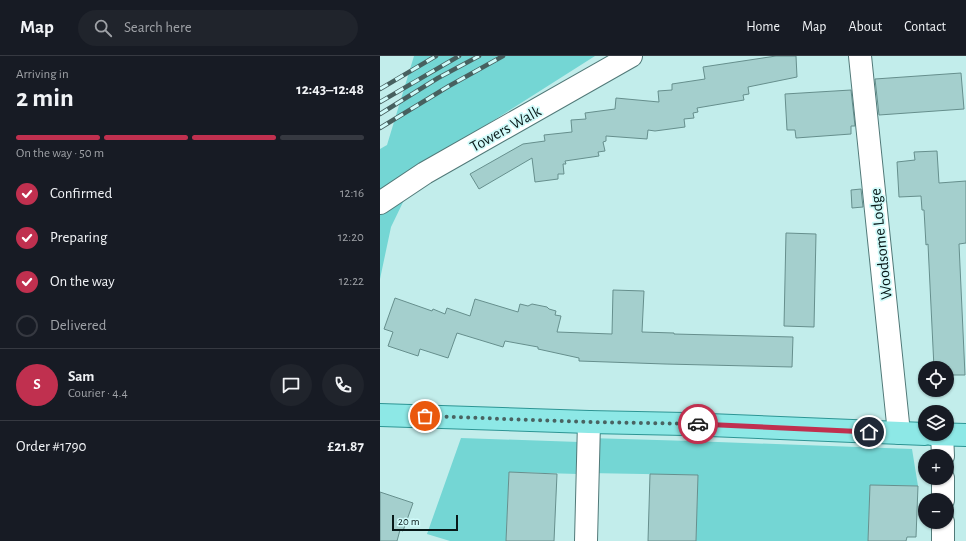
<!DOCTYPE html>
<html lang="en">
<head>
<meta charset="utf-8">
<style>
	:root { --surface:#171b24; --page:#20242c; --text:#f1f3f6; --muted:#9ea1a6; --line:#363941; --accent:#c0304f }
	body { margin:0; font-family:"Alegreya Sans",sans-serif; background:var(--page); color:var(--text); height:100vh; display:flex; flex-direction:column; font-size:15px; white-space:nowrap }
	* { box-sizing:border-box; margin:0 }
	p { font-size:13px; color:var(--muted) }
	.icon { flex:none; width:22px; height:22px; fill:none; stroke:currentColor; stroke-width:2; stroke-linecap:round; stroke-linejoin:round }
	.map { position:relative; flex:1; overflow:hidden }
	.panel { display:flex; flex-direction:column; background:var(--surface); width:380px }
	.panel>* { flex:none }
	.fabs { position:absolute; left:538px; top:305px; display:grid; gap:8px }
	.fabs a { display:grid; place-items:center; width:36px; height:36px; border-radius:50%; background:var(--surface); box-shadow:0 1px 3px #0004; font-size:20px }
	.scale { position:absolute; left:12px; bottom:10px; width:66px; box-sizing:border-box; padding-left:4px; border:2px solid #081818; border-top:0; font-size:11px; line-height:14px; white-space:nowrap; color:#081818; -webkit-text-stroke:3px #cffaf9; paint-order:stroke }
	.pin { position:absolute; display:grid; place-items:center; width:34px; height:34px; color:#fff; margin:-17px; border:2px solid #fff; border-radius:50%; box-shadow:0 1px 4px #0007 }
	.courier { position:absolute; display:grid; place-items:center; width:40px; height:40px; margin:-20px; border:3px solid #c0304f; border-radius:50%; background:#fff; color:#222; box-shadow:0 1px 5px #0007 }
	.head em { font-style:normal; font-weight:700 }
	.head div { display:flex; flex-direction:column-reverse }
	.head { display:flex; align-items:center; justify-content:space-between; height:68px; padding:0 16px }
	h1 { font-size:26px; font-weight:700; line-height:30px }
	.bar { display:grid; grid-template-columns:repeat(4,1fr); gap:6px 4px; align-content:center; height:48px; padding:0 16px }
	.bar i { height:5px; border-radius:3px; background:var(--line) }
	.bar .current { background:var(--accent) }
	.bar p { grid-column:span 4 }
	.line { display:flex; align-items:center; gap:10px; padding:0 16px; border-top:1px solid var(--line) }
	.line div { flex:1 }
	.round { display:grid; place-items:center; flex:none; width:42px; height:42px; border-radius:21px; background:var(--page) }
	ol { padding:0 16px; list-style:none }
	li { display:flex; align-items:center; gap:12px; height:44px }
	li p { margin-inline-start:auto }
	li .icon { padding:4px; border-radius:50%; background:var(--accent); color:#fff; stroke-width:4 }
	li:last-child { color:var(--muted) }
	li i { width:22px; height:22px; border:2px solid var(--line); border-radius:50% }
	header { display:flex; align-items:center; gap:24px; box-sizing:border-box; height:56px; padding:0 20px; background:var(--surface); border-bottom:1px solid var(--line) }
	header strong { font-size:19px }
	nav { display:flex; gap:22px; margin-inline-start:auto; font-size:14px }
	.search { width:280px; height:36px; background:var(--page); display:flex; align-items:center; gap:10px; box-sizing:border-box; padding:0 14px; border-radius:22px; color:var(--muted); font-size:15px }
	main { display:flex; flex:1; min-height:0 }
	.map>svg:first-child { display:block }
	.green { fill:#74d6d4 }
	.building { fill:#a4cfcd; stroke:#668f8d }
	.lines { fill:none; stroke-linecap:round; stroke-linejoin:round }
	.minor-casing { stroke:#517978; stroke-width:24 }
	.major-casing { stroke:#2d9594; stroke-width:24 }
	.minor { stroke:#fff; stroke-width:22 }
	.major { stroke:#8de8e6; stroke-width:22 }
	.rail-casing { stroke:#47605f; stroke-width:4.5 }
	.rail { stroke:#cffaf9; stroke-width:3; stroke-dasharray:9; stroke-linecap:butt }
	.done { stroke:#496362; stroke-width:4; stroke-dasharray:0 7.2 }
	.route { stroke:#c0304f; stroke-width:5 }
	.labels { text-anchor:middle; stroke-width:3.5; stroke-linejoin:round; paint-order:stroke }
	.street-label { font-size:16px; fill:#081818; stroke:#cffaf9 }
</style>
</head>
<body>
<header>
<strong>Map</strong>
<div class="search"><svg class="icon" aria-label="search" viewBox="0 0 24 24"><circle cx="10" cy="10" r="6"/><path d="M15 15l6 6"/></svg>Search here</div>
<nav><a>Home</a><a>Map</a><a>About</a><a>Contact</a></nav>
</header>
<main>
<section class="panel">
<div class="head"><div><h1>2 min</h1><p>Arriving in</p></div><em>12:43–12:48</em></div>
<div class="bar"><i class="current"></i><i class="current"></i><i class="current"></i><i></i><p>On the way · 50 m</p></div>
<ol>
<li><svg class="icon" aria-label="check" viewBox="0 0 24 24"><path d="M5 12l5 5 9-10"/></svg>Confirmed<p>12:16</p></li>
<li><svg class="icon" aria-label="check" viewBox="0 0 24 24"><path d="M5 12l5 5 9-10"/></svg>Preparing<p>12:20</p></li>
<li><svg class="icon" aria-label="check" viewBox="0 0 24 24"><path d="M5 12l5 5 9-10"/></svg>On the way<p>12:22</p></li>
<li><i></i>Delivered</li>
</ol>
<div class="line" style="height:72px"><b class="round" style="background:var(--accent);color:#fff">S</b><div><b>Sam</b><p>Courier · 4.4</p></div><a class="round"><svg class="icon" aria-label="chat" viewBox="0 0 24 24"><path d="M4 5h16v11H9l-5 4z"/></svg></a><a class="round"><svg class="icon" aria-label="phone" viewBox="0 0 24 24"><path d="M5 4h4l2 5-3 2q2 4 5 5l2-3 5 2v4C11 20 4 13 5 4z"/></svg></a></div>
<div class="line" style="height:52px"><div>Order #1790</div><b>£21.87</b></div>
</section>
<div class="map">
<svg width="586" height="485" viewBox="0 0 586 485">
	<rect width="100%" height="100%" fill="#c2edeb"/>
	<g class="green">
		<path d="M34,0H215L40,111L11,171L0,223V93L7,89Z"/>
		<path d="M81,382L199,386L198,418L129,416L126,485H70L47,478Z"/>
		<path d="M209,382L311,385L532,393L538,430L490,429L488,485H316L318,419L208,417Z"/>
	</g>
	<g class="building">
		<path d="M396,0H416L417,21L368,31L369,38L363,39L364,44L317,52L318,56L313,57L314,62L304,63L305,71L275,75L268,74L267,83L226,80V85L223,86L225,95L218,96L219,100L185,105L186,108H183L184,118H178V123L155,126L152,102L99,133L90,118L143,88L165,85L164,79L192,76L191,64L206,63L205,57L235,53L236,42L279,46L278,35L292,34V28L325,23L323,11Z"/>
		<path d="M581,17L584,53L499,59L495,23Z"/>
		<path d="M471,34L475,70H471V78L416,82L415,74H407L405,38Z"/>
		<path d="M557,95L559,127L586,125V187L579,188L585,319H567V312H554L548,188L546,189L544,154H542L541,140L519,141L517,106L535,104L534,96Z"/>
		<path d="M481,133L483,151L472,152L471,134Z"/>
		<path d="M406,177L436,178L434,271L404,270Z"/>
		<path d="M233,234L264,235L262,276L294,277V278L413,281L412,311L285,308L199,305V302L158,293V291L125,285L123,291L77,277L68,302L40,293L38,300L8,290L13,276L4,273L15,242L52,255L53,253L65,258L67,252L90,260L95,243L138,256L140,248L148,250L152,248L167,251L169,253L176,255L175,259L181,260L177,276L232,278Z"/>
		<path d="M129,416L177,418L174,485H126Z"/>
		<path d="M270,418L318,419L316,485H268Z"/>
		<path d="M490,429L538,430L536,481H527L526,485H488Z"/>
		<path d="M0,436L33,447L23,475L20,474L17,485H0Z"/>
	</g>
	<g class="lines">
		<defs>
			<g id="minor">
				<path d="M480,0L519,377"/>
				<path d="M0,147L45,117L251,0"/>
				<path d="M562,378L563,400"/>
				<path d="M563,444V422"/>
				<path d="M563,466V485"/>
				<path d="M206,485L209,366"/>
			</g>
			<g id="major">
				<path d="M0,359L209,366L305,368L545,378"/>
				<path d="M552,378L586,379"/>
			</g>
		</defs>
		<use href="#minor" class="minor-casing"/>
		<use href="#major" class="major-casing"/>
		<use href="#minor" class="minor"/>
		<use href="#major" class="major"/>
		<defs>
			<g id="rail">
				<path d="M0,33L56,0"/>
				<path d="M0,46L79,0"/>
				<path d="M0,58L58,22L99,0"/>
				<path d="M0,72L69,30L123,0"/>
			</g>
		</defs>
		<use href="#rail" class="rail-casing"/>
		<use href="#rail" class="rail"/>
	</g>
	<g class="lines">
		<path class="done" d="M45,360L209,366L318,368"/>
		<path class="route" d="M318,368L489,376"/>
	</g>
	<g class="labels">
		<g class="street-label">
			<text transform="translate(125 72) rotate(-29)" y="6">Towers Walk</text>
			<text transform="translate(500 188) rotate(-96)" y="6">Woodsome Lodge</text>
		</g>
	</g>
</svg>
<div class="fabs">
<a><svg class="icon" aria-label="locate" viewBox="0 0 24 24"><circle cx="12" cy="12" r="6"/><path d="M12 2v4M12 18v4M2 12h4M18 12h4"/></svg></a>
<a><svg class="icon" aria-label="layers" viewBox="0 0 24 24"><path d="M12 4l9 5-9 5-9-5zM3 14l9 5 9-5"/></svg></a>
<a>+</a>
<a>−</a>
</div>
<div class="scale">20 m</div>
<div class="pin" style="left:45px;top:360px;background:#ea580c"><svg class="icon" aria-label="bag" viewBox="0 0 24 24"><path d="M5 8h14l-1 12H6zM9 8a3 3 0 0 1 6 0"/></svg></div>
<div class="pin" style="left:489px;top:376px;background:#1f2937"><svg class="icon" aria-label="home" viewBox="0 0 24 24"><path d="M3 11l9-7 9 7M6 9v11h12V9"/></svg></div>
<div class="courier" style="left:318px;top:368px"><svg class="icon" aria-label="car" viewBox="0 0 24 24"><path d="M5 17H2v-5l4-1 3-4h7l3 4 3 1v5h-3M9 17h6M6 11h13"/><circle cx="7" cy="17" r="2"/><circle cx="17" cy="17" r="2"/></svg></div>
</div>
</main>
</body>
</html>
